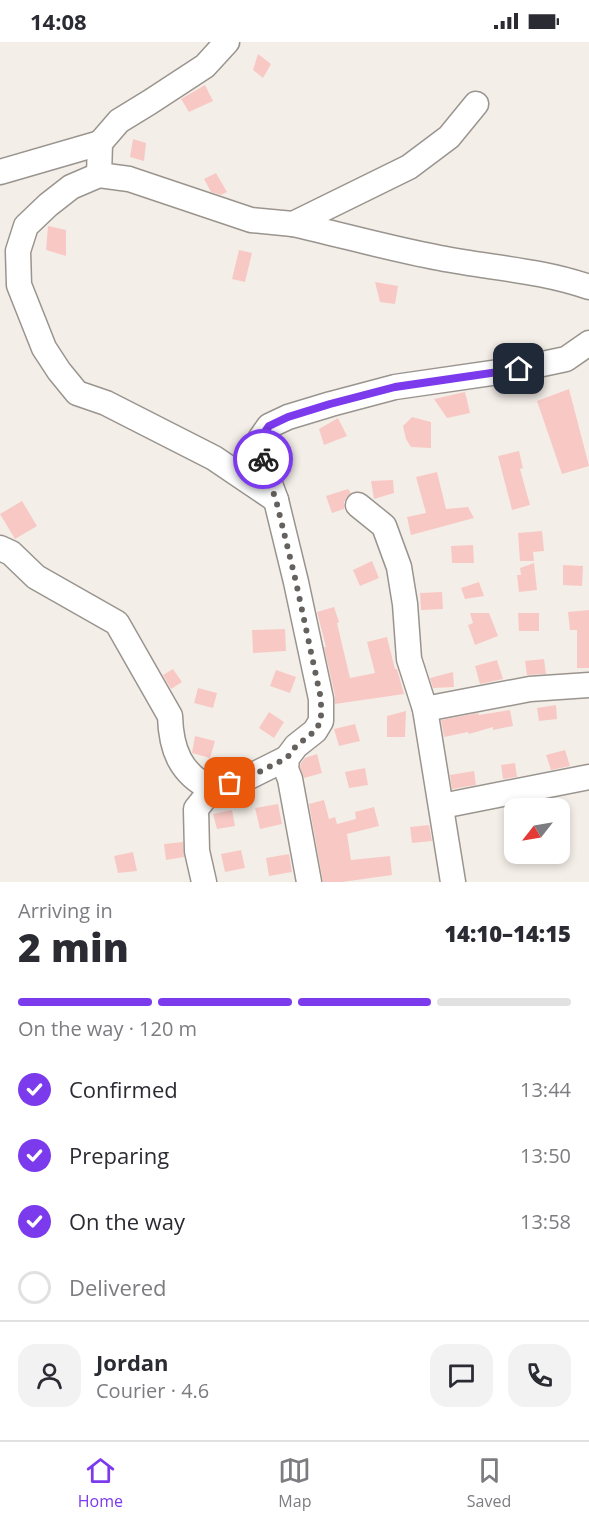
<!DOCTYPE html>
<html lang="en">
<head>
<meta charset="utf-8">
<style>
	:root { --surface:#fff; --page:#f2f2f3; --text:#2b2b33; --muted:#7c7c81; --line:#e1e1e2; --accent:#7c3aed }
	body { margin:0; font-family:"Open Sans",sans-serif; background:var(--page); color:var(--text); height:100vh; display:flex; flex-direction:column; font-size:22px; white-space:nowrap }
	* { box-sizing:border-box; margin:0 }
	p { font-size:20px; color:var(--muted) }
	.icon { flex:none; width:33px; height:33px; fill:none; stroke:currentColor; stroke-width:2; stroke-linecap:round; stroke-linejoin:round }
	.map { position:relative; height:840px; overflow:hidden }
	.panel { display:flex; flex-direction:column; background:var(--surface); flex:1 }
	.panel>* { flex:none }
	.needle { width:39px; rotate:239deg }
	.tools { position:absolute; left:504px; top:756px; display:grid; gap:12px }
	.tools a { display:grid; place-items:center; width:66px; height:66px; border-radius:12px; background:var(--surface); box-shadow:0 3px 9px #0003; font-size:30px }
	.pin { position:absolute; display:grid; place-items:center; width:51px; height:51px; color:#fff; margin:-26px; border-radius:12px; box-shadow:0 3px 9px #0006 }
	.courier { position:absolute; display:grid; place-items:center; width:60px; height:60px; margin:-30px; border:4px solid #7c3aed; border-radius:50%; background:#fff; color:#222; box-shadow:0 2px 8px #0007 }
	.overview em { font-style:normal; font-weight:800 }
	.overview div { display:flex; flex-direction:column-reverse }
	.overview { display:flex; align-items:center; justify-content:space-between; height:102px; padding:0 18px }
	h1 { font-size:39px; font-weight:800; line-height:45px }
	.bar { display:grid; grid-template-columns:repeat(4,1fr); gap:9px 6px; align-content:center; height:72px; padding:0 18px }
	.bar i { height:8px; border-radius:4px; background:var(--line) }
	.bar .on { background:var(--accent) }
	.bar p { grid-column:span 4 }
	.line { display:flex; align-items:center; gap:15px; padding:0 18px; border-top:2px solid var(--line) }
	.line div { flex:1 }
	.round { display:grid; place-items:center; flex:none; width:63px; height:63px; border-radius:18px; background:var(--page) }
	ol { padding:0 18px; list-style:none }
	li { display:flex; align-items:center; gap:18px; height:66px }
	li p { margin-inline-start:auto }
	li .icon { padding:6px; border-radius:50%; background:var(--accent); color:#fff; stroke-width:4 }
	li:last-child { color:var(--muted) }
	li i { width:33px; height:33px; border:3px solid var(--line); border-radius:50% }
	.status { display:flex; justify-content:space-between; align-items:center; height:42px; padding:0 30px; background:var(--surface); direction:ltr }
	.status svg { height:16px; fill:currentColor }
	.menu { display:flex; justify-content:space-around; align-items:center; height:84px; border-top:2px solid var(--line); background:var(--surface); font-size:16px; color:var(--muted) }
	.menu a { display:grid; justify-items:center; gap:3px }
	.menu .on { color:var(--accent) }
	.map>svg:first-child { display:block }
	.building { fill:#f8c9c4 }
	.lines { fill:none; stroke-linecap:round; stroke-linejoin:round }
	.minor-casing { stroke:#9a948f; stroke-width:27 }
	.minor { stroke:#fff; stroke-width:24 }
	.done { stroke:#64615e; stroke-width:6; stroke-dasharray:0 10.8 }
	.route { stroke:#7c3aed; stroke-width:8 }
</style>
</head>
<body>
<div class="status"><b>14:08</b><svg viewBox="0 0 49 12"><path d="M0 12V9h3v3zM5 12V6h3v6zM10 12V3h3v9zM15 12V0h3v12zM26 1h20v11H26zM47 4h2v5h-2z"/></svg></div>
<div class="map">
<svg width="589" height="840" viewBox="0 0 589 840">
	<rect width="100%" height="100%" fill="#f4eee8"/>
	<g class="building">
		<path d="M258,12L271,22L263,36L253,28Z"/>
		<path d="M205,43L213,59L189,70L181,57Z"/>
		<path d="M133,97L146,101L144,119L130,115Z"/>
		<path d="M216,131L227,150L221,153L211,150L204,137Z"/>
		<path d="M48,184L66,188V214L46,208Z"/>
		<path d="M239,208L252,211L245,240L232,237Z"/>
		<path d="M375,240L398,244L395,262L380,260Z"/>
		<path d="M569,347L589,424L562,432L537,359Z"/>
		<path d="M465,350L470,371L447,376L434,357Z"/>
		<path d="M412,375L431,380V406L411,405L406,397L403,384Z"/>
		<path d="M338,376L347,394L324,403L319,387Z"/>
		<path d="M519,409L523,426L520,427L530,463L512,468L498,414Z"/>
		<path d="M437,430L446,467L468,465L474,476L411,493L407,475L426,471L416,435Z"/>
		<path d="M393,438L394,451L374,457L371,439Z"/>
		<path d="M348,447L351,451L347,455L344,460V467L332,471L326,454Z"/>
		<path d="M22,459L37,484L15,497L0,472Z"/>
		<path d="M542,489L544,509L533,510L534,519H520L518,491Z"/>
		<path d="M473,503L474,521H452L451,504Z"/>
		<path d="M372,519L379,536L360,544L353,528Z"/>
		<path d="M534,521L537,548L519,550L517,533H521L520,526Z"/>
		<path d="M563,523L583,524L582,544L563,543Z"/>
		<path d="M479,540L484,554L465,557L461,546Z"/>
		<path d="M442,550L443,567L421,568L420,551Z"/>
		<path d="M334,565L339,580L337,581L350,636L375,631L367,600L387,595L395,627H397L404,652L335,662V654L324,605H326L317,570Z"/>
		<path d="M589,568V626H577V588H570L568,570Z"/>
		<path d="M470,571H489L498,594L475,603L468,583L473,581Z"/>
		<path d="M518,571H539V589H519Z"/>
		<path d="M285,587L286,609L253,611L252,588Z"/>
		<path d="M544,617L546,632L527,633L525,619Z"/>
		<path d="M497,618L503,637L480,642L475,624Z"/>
		<path d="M173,627L182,640L171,647L163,633Z"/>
		<path d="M276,628L296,635L290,651L270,644Z"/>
		<path d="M453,630L454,645L433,646L430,636Z"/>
		<path d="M198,646L217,651L213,666L194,661Z"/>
		<path d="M556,663L557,677L539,679L537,666Z"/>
		<path d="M510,668L513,684L493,688V685L469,692L468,690L444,695L441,678L478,671L479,673Z"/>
		<path d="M406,669L405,695H387V674Z"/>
		<path d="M269,670L284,680L274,696L259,686Z"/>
		<path d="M355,682L360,699L339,704L334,687Z"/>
		<path d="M195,694L215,699L210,716L192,711Z"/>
		<path d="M565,708L570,724L551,728L546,713Z"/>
		<path d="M317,712L322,731L304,736L300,725L301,721L305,716Z"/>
		<path d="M515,721L517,735L503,737L501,723Z"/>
		<path d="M365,726L368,743L349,746L345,730Z"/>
		<path d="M474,729L476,743L452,747L450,733Z"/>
		<path d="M324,758L329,777L335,775L337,782L356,777L355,770L374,765L379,784L347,792L351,818L390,814L392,833L342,840H323L309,762Z"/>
		<path d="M278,762L282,782L260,787L255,766Z"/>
		<path d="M232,768L235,784L217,787L213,772Z"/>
		<path d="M429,783L432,799L412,801L410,785Z"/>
		<path d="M183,800L184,815L166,818L164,802Z"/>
		<path d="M241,808L245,826L225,830L221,812Z"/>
		<path d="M133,810L137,829L118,831L114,814Z"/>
		<path d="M289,812L292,830L269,834L266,816Z"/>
	</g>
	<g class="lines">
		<defs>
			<g id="minor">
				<path d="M0,130L100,101"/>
				<path d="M99,133L100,101L119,79L150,60L205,24L227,0"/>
				<path d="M293,182C342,193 391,207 440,216C491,226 540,228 589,245"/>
				<path d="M276,458L214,416L106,361L77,351L59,329L44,306L19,243L18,209L26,184L48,163L71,145L99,133L129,137L251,178L293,182L409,125L449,95L476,62"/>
				<path d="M358,463L384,484L399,525L405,562L409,617L425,667L453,840"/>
				<path d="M0,506L11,511L36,535L117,581L170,674C171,707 180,732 212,747"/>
				<path d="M425,667L530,647L589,643"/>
				<path d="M442,764L589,735"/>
				<path d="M204,840L197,809L196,767L212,747L249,735L287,716"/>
				<path d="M309,840L290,737L286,727L287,716L296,704L315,689L321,679V657L296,540L276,458L266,431L260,397L269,384L288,375L331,362L395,345L519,327L566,317L589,301"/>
			</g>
		</defs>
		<use href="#minor" class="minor-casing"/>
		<use href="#minor" class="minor"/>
	</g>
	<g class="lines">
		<path class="done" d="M230,741L249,735L287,716L296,704L315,689L321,679V657L296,540L276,458L266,431L263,417"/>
		<path class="route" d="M263,417L260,397L269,384L288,375L330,362L395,345L519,327"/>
	</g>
</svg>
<div class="tools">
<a><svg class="needle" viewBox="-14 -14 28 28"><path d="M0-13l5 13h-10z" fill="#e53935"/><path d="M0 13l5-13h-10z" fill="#7c7c81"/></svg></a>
</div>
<div class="pin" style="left:230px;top:741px;background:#ea580c"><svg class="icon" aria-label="bag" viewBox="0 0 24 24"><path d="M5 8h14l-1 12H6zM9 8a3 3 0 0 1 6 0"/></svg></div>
<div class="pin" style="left:519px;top:327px;background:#1f2937"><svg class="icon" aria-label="home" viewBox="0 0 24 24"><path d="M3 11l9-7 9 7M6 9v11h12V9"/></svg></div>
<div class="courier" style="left:263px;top:417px"><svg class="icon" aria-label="bike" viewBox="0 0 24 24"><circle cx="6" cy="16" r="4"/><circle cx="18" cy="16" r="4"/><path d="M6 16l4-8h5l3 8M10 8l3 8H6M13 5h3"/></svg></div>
</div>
<section class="panel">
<div class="overview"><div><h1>2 min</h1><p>Arriving in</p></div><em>14:10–14:15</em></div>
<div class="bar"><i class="on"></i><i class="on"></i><i class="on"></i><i></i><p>On the way · 120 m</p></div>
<ol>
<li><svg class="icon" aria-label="check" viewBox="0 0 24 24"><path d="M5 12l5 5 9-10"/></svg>Confirmed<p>13:44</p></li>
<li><svg class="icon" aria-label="check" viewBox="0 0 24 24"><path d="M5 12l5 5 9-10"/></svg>Preparing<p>13:50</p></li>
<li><svg class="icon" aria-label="check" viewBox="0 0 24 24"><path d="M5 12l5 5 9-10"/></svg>On the way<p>13:58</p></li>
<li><i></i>Delivered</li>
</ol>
<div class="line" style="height:108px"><a class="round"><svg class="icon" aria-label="person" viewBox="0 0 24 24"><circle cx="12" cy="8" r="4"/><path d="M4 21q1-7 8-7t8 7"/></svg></a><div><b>Jordan</b><p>Courier · 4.6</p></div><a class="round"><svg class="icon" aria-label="chat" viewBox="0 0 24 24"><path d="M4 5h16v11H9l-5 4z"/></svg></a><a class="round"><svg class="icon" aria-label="phone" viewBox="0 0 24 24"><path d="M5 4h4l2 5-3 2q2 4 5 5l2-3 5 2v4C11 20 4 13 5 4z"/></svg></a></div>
</section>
<nav class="menu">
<a class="on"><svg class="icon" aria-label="home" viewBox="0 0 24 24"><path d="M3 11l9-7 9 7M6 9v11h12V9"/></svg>Home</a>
<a><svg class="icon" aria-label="map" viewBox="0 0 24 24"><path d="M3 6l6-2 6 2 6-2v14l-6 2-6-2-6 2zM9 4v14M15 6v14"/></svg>Map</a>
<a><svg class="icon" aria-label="saved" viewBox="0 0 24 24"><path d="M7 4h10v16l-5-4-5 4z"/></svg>Saved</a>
</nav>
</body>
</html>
